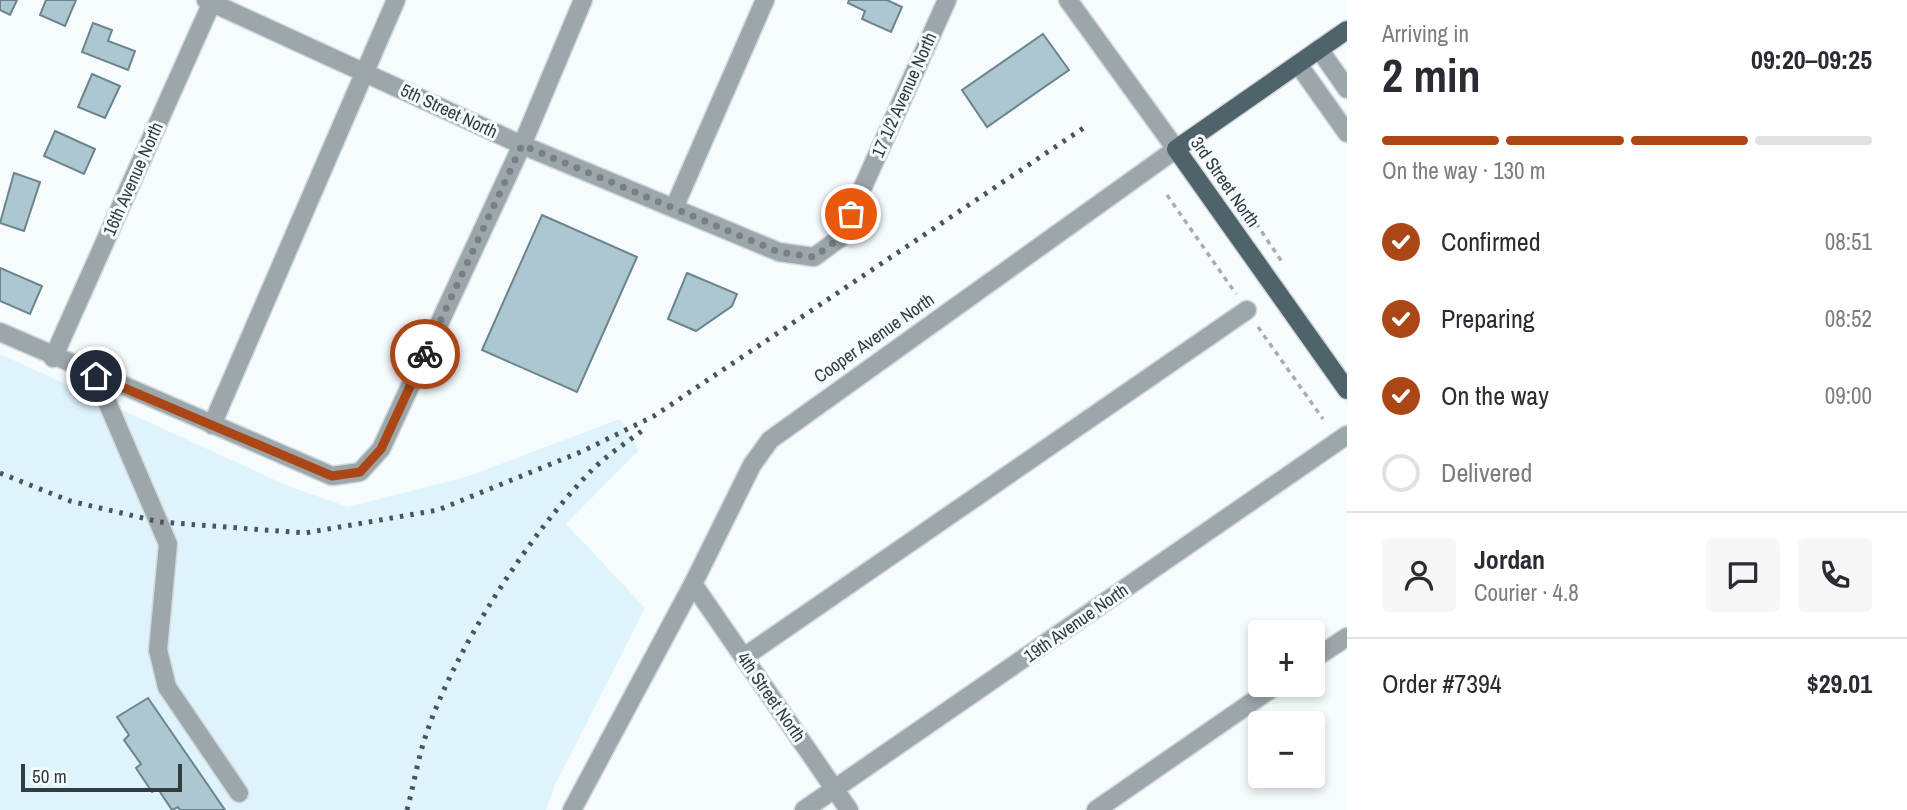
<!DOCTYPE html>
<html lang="en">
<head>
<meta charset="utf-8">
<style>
	:root { --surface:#fff; --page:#f7f7f7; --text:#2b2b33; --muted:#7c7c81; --line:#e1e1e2; --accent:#ab4716 }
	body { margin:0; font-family:"Archivo Narrow",sans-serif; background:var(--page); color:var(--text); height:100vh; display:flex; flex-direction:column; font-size:26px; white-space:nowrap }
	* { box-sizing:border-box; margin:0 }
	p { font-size:23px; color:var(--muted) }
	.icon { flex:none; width:38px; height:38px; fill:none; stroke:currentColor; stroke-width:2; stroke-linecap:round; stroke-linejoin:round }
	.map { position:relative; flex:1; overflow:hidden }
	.sheet { display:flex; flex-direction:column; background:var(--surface); width:560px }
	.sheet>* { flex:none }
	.tools { position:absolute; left:1248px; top:620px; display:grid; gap:14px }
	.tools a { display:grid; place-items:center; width:77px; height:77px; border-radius:7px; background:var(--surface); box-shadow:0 4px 10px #0003; font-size:35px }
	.scale { position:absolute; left:21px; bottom:18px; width:161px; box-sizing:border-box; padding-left:7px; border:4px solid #323d41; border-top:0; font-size:19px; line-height:24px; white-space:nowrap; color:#323d41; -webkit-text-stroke:5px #f6fbfd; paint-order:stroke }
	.pin { position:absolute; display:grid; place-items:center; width:60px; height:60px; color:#fff; margin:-30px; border:4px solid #fff; border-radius:50%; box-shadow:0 2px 7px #0007 }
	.courier { position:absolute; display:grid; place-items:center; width:70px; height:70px; margin:-35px; border:5px solid #ab4716; border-radius:50%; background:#fff; color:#222; box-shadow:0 2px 9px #0007 }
	.summary em { font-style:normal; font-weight:700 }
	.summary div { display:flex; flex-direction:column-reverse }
	.summary { display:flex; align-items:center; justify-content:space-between; height:119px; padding:0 35px }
	h1 { font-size:46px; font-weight:700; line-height:52px }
	.bar { display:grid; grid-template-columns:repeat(4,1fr); gap:10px 7px; align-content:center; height:84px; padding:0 35px }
	.bar i { height:9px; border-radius:5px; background:var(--line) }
	.bar .active { background:var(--accent) }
	.bar p { grid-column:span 4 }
	.line { display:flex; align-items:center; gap:18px; padding:0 35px; border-top:2px solid var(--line) }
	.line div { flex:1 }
	.round { display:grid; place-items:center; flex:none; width:74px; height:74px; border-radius:7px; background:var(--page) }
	ol { padding:0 35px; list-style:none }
	li { display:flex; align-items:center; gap:21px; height:77px }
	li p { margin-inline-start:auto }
	li .icon { padding:7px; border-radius:50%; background:var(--accent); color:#fff; stroke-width:4 }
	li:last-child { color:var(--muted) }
	li i { width:38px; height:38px; border:4px solid var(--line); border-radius:50% }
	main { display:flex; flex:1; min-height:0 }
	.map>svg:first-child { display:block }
	.built { fill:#def3fb }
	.building { fill:#adc7d1; stroke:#6c848e; stroke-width:2 }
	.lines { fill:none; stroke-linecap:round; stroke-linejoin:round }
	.minor-casing { stroke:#d3d9db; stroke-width:21 }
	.major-casing { stroke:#d3d9db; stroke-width:21 }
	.path { stroke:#a7aeb1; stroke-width:3.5; stroke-dasharray:5 5; stroke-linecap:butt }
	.minor { stroke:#9ca7ab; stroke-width:18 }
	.major { stroke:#4f636a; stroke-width:18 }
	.rail { stroke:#4b5559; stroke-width:5; stroke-dasharray:3.5 7; stroke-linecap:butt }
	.done { stroke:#778083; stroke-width:7; stroke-dasharray:0 12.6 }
	.route { stroke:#ab4716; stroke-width:9 }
	.labels { text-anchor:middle; stroke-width:6; stroke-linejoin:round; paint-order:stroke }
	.street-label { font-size:18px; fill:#323d41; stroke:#f6fbfd }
</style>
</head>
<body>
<main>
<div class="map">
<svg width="1347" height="810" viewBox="0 0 1347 810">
	<rect width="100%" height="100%" fill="#f6fbfd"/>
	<path class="built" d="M0,354L288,486L348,507L469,476L620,419L639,450L566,524L645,608L554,787L546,810H0Z"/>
	<g class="building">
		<path d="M0,0H17L10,15L0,10Z"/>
		<path d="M46,0H76L65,26L40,15Z"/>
		<path d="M849,0H887L902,7L891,32L862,19L865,11L848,3Z"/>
		<path d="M93,23L112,30L108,41L135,51L128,70L82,52Z"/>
		<path d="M1043,34L1069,70L987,127L962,90Z"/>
		<path d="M92,74L120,86L105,118L78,107Z"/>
		<path d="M55,131L95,149L84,174L44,156Z"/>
		<path d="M14,173L40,182L24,231L0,223Z"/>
		<path d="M542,215L637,257L577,392L482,350Z"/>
		<path d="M0,268L42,286L30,314L0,301Z"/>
		<path d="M687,273L737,294L732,306L696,331L668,319Z"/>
		<path d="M148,698L225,810H180L178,807L172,810L158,789L152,792L136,768L141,764L124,740L129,735L117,717Z"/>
	</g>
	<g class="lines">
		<defs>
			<g id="minor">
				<path d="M206,0L522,145L779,252L814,257L840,238L947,0"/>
				<path d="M1319,49L1347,89"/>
				<path d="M1298,64L1347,133"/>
				<path d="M674,208L765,0"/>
				<path d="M0,332L332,476L360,472L381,449L522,145L583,0"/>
				<path d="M53,358L213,0"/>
				<path d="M96,376L168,544L158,650L167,687L239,793"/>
				<path d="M212,425L396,0"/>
				<path d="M693,584L849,810"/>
				<path d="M744,657L1247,310"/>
				<path d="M1312,660L1347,637"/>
				<path d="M572,810L693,584L752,465L770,440L1176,149L1068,0"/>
				<path d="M804,810L1347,435"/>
				<path d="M1096,810L1278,684"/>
			</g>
			<path id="major" d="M1347,30L1176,149L1347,390"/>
		</defs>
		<use href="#minor" class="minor-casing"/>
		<use href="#major" class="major-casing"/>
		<g class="path">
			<path d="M1217,165L1282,262"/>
			<path d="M1167,195L1236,294"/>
			<path d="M1258,327L1323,419"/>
		</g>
		<use href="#minor" class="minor"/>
		<use href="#major" class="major"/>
		<g class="rail">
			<path d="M0,473L70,501L160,522L305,533L438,510L583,451L654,416L1088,125"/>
			<path d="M407,810C414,784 418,757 427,732C455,649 530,533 592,470C608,454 629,441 647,427"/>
		</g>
	</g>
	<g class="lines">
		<path class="done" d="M425,354L522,145L779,252L814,257L840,238L851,214"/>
		<path class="route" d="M96,376L332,476L360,472L381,449L425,354"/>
	</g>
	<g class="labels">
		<g class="street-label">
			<text transform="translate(904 95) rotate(-66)" y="6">17 1/2 Avenue North</text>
			<text transform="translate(449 111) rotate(25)" y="6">5th Street North</text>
			<text transform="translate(133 179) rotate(-66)" y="6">16th Avenue North</text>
			<text transform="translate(1225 182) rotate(55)" y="6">3rd Street North</text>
			<text transform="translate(874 338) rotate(-35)" y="6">Cooper Avenue North</text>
			<text transform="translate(1076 623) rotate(-35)" y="6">19th Avenue North</text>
			<text transform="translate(771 697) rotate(55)" y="6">4th Street North</text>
		</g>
	</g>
</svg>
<div class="tools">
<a>+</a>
<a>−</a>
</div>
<div class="scale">50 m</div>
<div class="pin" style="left:851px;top:214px;background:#ea580c"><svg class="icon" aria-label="bag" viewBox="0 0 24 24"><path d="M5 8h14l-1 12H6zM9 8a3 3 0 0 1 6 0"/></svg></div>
<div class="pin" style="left:96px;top:376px;background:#1f2937"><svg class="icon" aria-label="home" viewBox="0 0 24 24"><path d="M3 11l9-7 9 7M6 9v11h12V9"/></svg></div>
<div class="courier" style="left:425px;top:354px"><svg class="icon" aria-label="bike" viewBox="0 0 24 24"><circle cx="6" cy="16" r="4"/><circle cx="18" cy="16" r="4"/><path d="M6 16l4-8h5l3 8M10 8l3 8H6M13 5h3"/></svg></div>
</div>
<section class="sheet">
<div class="summary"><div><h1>2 min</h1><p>Arriving in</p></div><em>09:20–09:25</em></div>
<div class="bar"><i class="active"></i><i class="active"></i><i class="active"></i><i></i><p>On the way · 130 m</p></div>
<ol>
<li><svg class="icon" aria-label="check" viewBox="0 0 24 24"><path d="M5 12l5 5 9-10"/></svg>Confirmed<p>08:51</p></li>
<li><svg class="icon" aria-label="check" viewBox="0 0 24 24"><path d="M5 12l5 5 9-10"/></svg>Preparing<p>08:52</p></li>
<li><svg class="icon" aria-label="check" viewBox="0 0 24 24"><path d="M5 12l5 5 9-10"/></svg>On the way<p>09:00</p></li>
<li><i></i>Delivered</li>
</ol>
<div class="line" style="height:126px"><a class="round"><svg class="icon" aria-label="person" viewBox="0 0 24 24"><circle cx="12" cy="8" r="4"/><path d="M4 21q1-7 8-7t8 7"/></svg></a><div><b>Jordan</b><p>Courier · 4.8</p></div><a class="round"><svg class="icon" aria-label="chat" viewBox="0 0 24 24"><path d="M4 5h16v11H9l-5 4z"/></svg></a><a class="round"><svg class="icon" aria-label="phone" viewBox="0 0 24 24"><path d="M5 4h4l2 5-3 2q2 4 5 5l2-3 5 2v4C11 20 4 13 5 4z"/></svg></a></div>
<div class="line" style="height:91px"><div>Order #7394</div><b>$29.01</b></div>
</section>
</main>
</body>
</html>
